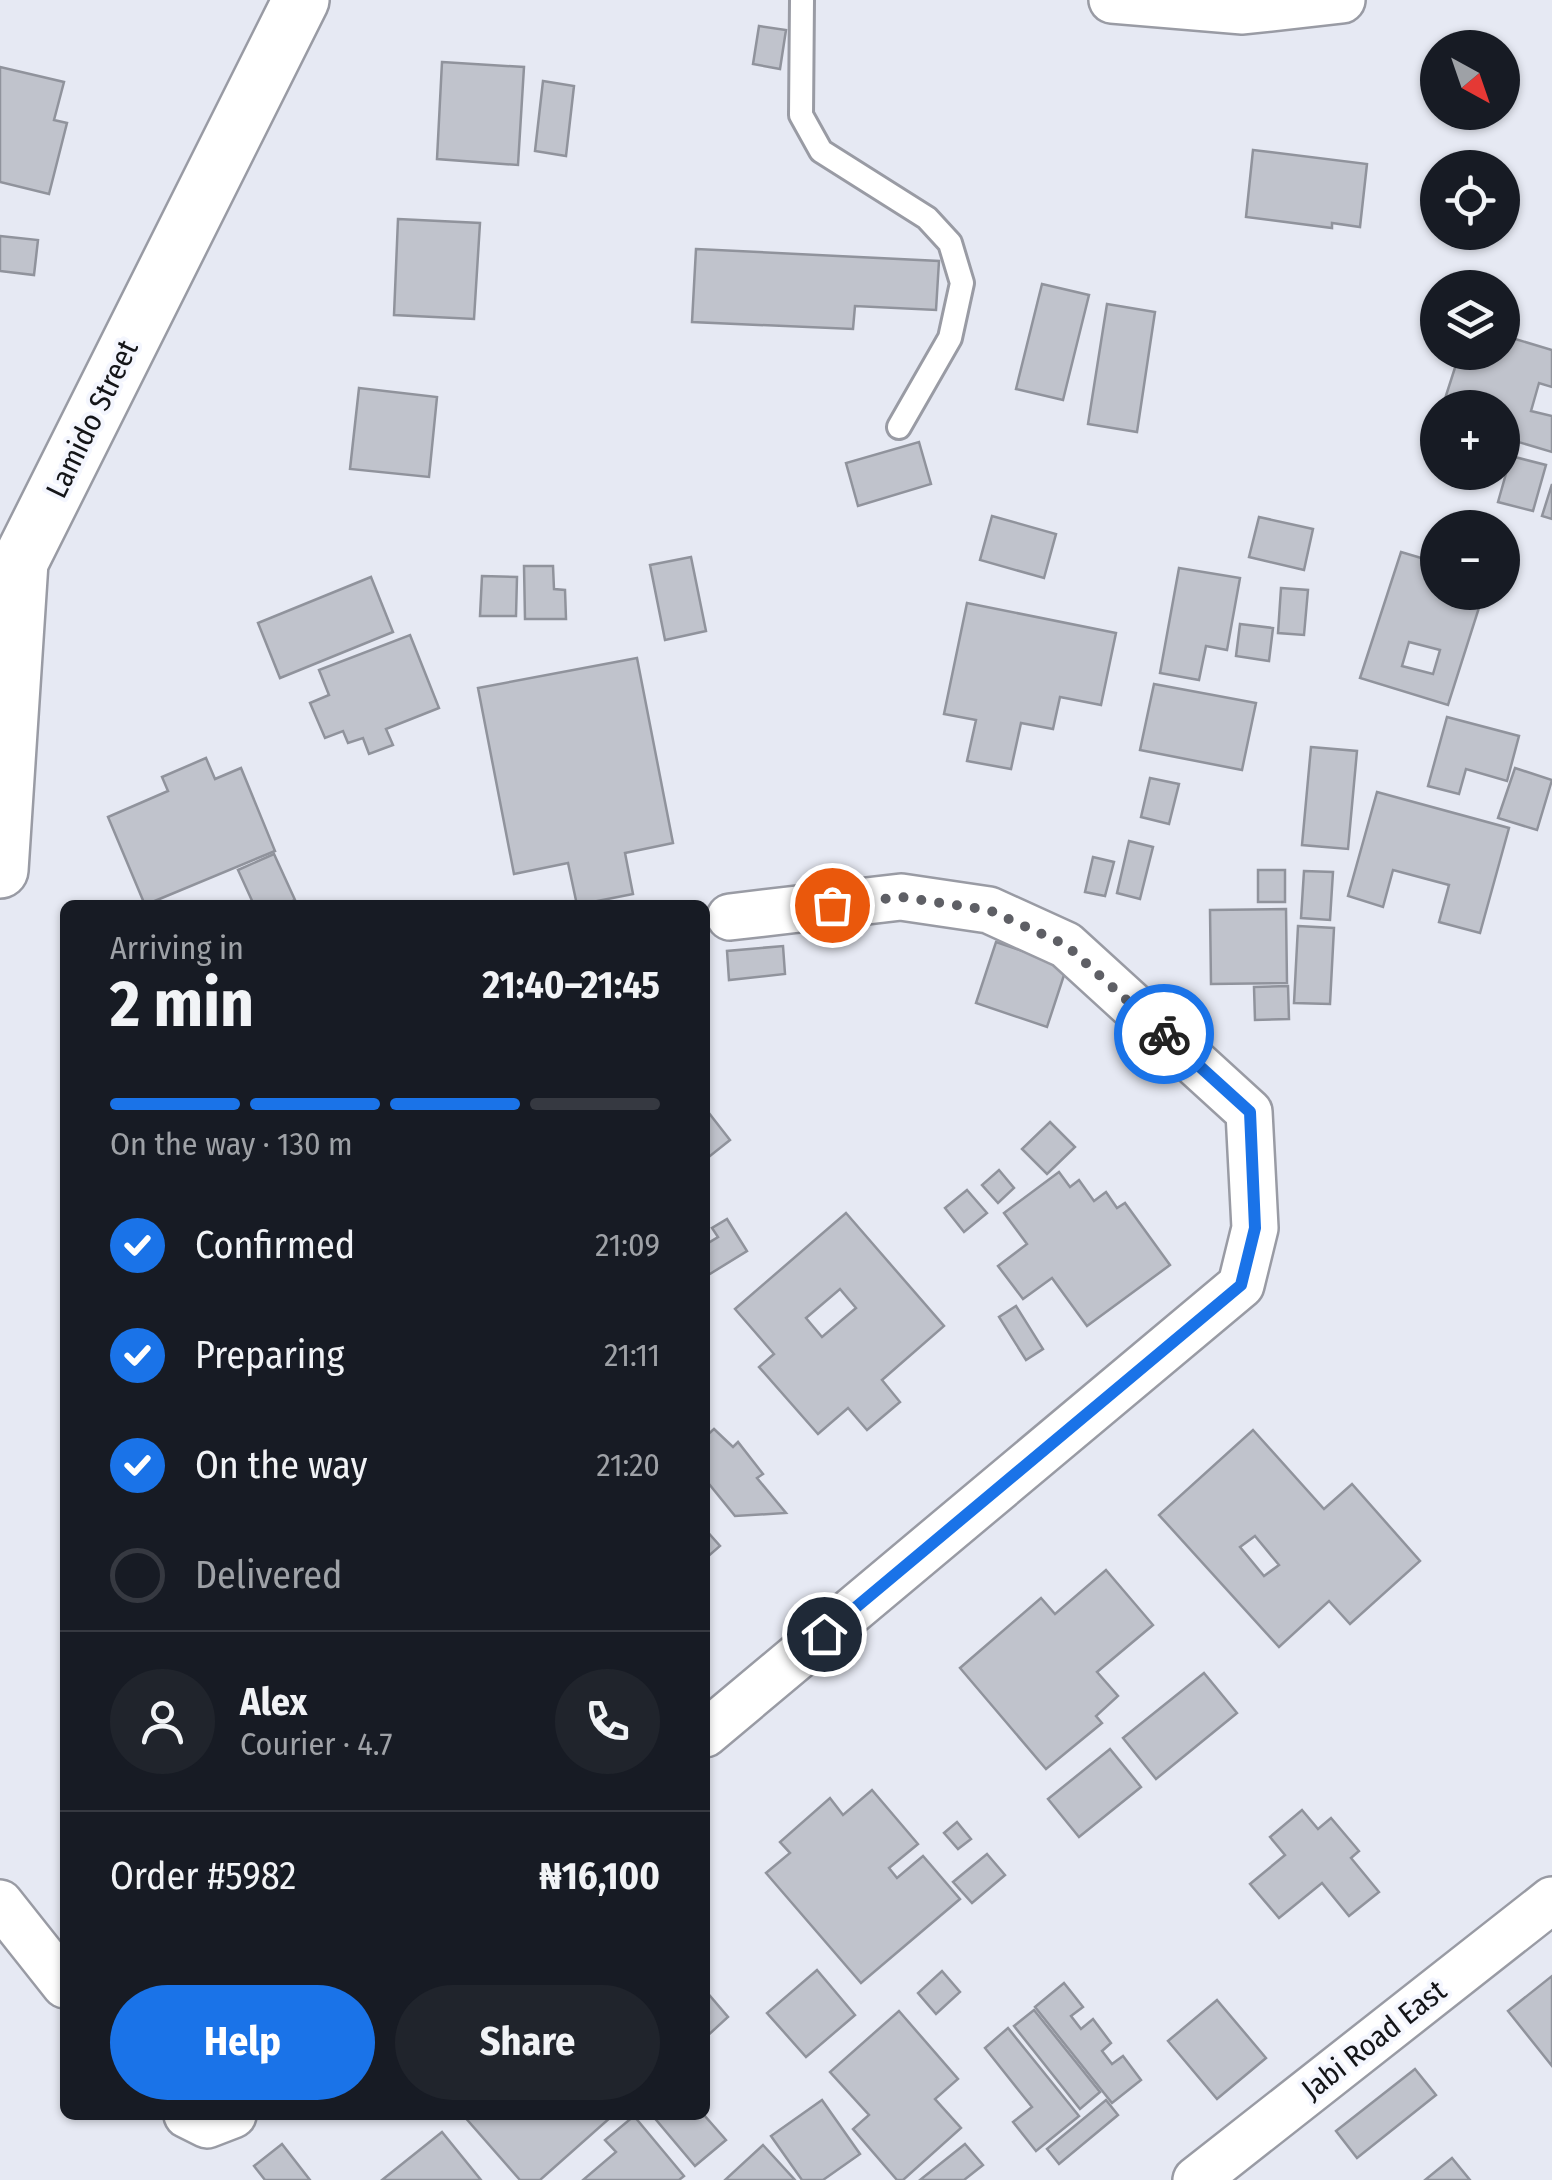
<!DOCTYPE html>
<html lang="en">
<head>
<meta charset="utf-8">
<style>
	:root { --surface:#171b24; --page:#20242c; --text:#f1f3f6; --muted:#9ea1a6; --line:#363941; --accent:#1a73e8 }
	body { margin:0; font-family:"Fira Sans Condensed",sans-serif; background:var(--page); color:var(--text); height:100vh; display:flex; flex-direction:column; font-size:38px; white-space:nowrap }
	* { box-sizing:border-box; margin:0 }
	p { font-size:32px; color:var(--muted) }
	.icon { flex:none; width:55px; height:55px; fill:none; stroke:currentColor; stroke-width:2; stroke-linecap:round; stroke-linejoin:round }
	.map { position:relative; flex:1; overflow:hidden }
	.side { position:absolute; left:60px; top:900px; width:650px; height:1220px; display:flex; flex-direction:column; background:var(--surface); border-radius:15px; box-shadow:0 2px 8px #0004 }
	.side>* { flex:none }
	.needle { width:65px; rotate:140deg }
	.buttons { position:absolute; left:1420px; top:30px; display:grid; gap:20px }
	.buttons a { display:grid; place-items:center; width:100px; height:100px; border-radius:50%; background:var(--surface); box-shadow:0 2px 8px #0004; font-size:50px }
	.pin { position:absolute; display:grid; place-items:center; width:85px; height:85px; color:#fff; margin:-42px; border:5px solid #fff; border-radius:50%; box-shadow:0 2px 10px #0007 }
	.courier { position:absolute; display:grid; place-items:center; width:100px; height:100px; margin:-50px; border:8px solid #1a73e8; border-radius:50%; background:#fff; color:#222; box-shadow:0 2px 12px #0007 }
	.overview em { font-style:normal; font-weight:700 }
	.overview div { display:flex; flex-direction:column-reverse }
	.overview { display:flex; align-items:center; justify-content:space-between; height:170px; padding:0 50px }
	h1 { font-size:65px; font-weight:700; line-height:75px }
	.bar { display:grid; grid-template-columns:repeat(4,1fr); gap:15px 10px; align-content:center; height:120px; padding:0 50px }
	.bar i { height:12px; border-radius:8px; background:var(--line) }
	.bar .current { background:var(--accent) }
	.bar p { grid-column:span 4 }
	.line { display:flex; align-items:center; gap:25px; padding:0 50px; border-top:2px solid var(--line) }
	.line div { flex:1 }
	.round { display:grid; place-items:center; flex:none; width:105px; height:105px; border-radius:52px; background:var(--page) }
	ol { padding:0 50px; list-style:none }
	li { display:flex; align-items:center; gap:30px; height:110px }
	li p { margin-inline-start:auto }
	li .icon { padding:10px; border-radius:50%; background:var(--accent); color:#fff; stroke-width:4 }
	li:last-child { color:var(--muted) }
	li i { width:55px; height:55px; border:5px solid var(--line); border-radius:50% }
	.action { display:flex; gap:20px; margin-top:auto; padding:20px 50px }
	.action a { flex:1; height:115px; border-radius:60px; background:var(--accent); color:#fff; font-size:40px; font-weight:700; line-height:115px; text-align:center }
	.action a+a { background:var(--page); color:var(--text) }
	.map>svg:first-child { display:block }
	.building { fill:#c0c3cc; stroke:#90939c; stroke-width:2.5; fill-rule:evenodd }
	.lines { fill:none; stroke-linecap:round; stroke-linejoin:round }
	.service-casing { stroke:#999ba4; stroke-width:28 }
	.minor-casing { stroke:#999ba4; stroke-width:50 }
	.tertiary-casing { stroke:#999ba4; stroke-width:60 }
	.service { stroke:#fff; stroke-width:22 }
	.minor { stroke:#fff; stroke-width:45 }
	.tertiary { stroke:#fff; stroke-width:55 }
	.done { stroke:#5e5f65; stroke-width:10; stroke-dasharray:0 18 }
	.route { stroke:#1a73e8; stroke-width:12 }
	.labels { text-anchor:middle; stroke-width:8; stroke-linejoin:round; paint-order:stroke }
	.street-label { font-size:30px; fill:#141518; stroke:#f4f6fe }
</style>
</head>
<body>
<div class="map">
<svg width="1552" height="2180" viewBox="0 0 1552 2180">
	<rect width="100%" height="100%" fill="#e6e9f3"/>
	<g class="building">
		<path d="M759,26L786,30L780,69L753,64Z"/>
		<path d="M442,62L524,67L518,165L437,159Z"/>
		<path d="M0,67L64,82L54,120L67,123L49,194L0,182Z"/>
		<path d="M543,81L574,86L566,156L535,151Z"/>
		<path d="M1253,150L1367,164L1360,227L1332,223V228L1246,217Z"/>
		<path d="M398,219L480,223L474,319L394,315Z"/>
		<path d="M0,236L38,240L34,275L0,271Z"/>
		<path d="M696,249L939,261L936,310L855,306L853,329L692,322Z"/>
		<path d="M1042,284L1089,295L1063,400L1016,389Z"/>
		<path d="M1107,304L1155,312L1137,432L1088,424Z"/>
		<path d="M1502,335L1552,350V387L1539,383L1531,411L1552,416V452L1502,437V408H1442L1460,352H1502Z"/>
		<path d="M359,388L437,397L429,477L350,469Z"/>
		<path d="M919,442L931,484L858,506L846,463Z"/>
		<path d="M1511,456L1546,465L1533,511L1498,502Z"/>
		<path d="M1552,484V519L1542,516Z"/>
		<path d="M992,516L1056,534L1044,578L980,560Z"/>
		<path d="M1259,517L1313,529L1304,570L1249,557Z"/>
		<path d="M1401,552L1438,563V592H1484L1448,705L1360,678ZM1409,642L1440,650L1433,674L1402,666Z"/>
		<path d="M691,557L706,631L665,640L650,565Z"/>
		<path d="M524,566H553L554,589L565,590L566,619H525Z"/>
		<path d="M1179,568L1240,578L1227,650L1206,646L1199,680L1160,673Z"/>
		<path d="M482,576L517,577L516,616H480Z"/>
		<path d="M371,577L393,632L280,678L258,623Z"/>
		<path d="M1281,588L1308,590L1304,635L1278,633Z"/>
		<path d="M967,603L1116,633L1101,705L1060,697L1053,729L1021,723L1011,769L967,761L976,720L944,714Z"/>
		<path d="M1240,624L1273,628L1269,661L1236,656Z"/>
		<path d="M410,635L439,708L386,729L393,745L369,754L363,738L348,743L343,731L325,738L310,703L329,695L319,670Z"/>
		<path d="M637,658L673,843L625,853L633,894L577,905L568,863L514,874L478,688Z"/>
		<path d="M1154,684L1256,703L1242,770L1140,750Z"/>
		<path d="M1447,717L1519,736L1507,781L1466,769L1459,794L1428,786Z"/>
		<path d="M1311,747L1357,751L1348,849L1302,845Z"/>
		<path d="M206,758L215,779L241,768L275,851L145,905L108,817L168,791L162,777Z"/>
		<path d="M1515,768L1552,780L1537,830L1498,818Z"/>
		<path d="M1150,778L1179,784L1169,824L1141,817Z"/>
		<path d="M1377,792L1509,828L1480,933L1439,922L1449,885L1393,870L1383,907L1348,896Z"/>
		<path d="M1129,841L1153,847L1140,899L1117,893Z"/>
		<path d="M274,854L295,900L284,905H254L238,870Z"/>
		<path d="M1093,857L1114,862L1105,896L1085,892Z"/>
		<rect x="1258" y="870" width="27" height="32"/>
		<path d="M1304,871L1333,872L1330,920L1301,918Z"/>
		<path d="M1286,909L1287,983L1211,984L1210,910Z"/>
		<path d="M1298,926L1334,928L1330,1004L1294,1003Z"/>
		<path d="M996,942L1067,966L1047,1027L976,1003Z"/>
		<path d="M783,946L785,974L729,980L727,951Z"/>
		<path d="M1288,986L1289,1019L1255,1020L1254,987Z"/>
		<path d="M705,1108L730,1140L705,1160Z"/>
		<path d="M1050,1122L1075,1147L1047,1174L1022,1149Z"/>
		<path d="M999,1170L1014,1188L998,1203L982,1185Z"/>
		<path d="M1059,1172L1070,1187L1079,1180L1094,1201L1106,1192L1117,1208L1125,1203L1170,1265L1087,1326L1052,1278L1023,1299L998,1266L1027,1244L1004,1213Z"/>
		<path d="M967,1190L987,1213L964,1232L945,1208Z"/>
		<path d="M846,1213L944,1326L882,1380L900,1402L867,1430L848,1408L818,1434L759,1367L774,1354L735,1309ZM840,1289L856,1308L822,1337L806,1318Z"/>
		<path d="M727,1219L747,1251L705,1277V1245L718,1237L712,1228Z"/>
		<path d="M1016,1306L1043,1349L1026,1360L999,1317Z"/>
		<path d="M714,1429L733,1447L738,1442L763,1474L757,1478L786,1513L735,1516L705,1479V1437Z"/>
		<path d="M1253,1430L1324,1509L1352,1484L1420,1561L1350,1624L1329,1601L1279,1647L1159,1515ZM1255,1536L1279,1565L1264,1576L1240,1547Z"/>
		<path d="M705,1529L720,1546L705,1559Z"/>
		<path d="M1106,1570L1153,1625L1097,1672L1118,1696L1096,1716L1102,1723L1046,1769L960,1668L1041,1598L1055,1614Z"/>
		<path d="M1204,1673L1237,1713L1156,1779L1123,1738Z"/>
		<path d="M1110,1749L1141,1787L1079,1837L1048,1799Z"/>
		<path d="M872,1790L918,1844L889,1868L897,1878L923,1856L960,1899L861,1983L766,1873L790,1853L780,1842L830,1798L843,1815Z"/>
		<path d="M1302,1810L1318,1829L1331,1818L1359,1851L1351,1858L1379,1892L1349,1916L1322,1883L1279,1918L1250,1884L1285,1855L1270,1837Z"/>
		<path d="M957,1822L971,1839L958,1849L944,1833Z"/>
		<path d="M987,1854L1005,1875L972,1903L953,1882Z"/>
		<path d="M817,1970L855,2015L806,2057L767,2013Z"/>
		<path d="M942,1971L960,1992L936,2014L918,1993Z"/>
		<path d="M1552,1976V2066L1508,2011Z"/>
		<path d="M1064,1983L1083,2007L1071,2016L1081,2029L1093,2019L1111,2043L1102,2051L1112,2064L1123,2056L1141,2080L1112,2103L1035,2007Z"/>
		<path d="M705,1990L728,2017L705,2038Z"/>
		<path d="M1217,2000L1266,2058L1217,2099L1168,2041Z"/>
		<path d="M1034,2010L1100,2092L1080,2109L1014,2026Z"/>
		<path d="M899,2011L958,2079L935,2099L961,2128L903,2180H897L853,2129L869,2115L830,2072Z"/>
		<path d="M1008,2028L1079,2116L1036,2151L1013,2122L1032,2107L985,2048Z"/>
		<path d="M1415,2069L1436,2095L1357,2158L1336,2131Z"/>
		<path d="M822,2100L860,2154L823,2180H802L771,2136Z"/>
		<path d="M1106,2100L1118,2115L1059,2164L1047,2149Z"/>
		<path d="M463,2115H609L611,2117L540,2180H520Z"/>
		<path d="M652,2115H704L726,2140L695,2166Z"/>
		<path d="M634,2116L684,2176L679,2180H583L616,2152L605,2140Z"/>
		<path d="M442,2132L481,2180H382Z"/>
		<path d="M282,2144L310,2180H265L254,2166Z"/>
		<path d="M965,2144L983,2165L964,2180H920Z"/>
		<path d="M763,2145L795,2180H725Z"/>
		<path d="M1452,2158L1470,2180H1425Z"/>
	</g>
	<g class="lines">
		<defs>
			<path id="service" d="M802,0L801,115L821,151L927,218L950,243L962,283L950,338L899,427"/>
			<g id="minor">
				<path d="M1112,0L1243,11L1342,0"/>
				<path d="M705,1734L1241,1285L1255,1228L1249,1112L1066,945L989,910L901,897L730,917"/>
				<path d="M0,1903L65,1985"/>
				<path d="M187,2115L207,2125L233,2115"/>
				<path d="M1196,2180L1552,1900"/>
			</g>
			<path id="tertiary" d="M0,870L20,562L301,0"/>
		</defs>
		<use href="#service" class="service-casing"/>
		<use href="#minor" class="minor-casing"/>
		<use href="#tertiary" class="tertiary-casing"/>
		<use href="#service" class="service"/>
		<use href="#minor" class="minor"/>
		<use href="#tertiary" class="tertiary"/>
	</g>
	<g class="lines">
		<path class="done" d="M832,905L901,897L989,910L1066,945L1164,1034"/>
		<path class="route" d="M824,1634L1241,1285L1255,1228L1250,1112L1164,1034"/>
	</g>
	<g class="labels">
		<g class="street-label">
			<text transform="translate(92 419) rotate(-64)" y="10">Lamido Street</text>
			<text transform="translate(1374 2040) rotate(-38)" y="10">Jabi Road East</text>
		</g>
	</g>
</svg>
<div class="buttons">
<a><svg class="needle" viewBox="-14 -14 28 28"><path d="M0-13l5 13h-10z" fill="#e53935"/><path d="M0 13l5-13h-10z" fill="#9ea1a6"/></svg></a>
<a><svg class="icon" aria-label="locate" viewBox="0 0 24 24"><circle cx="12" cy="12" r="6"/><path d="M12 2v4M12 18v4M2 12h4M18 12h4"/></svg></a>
<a><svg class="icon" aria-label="layers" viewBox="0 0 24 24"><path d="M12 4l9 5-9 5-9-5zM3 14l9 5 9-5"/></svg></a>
<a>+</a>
<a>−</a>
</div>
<div class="pin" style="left:832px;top:905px;background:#ea580c"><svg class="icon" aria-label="bag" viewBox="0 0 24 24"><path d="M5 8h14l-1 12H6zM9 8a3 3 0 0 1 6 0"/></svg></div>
<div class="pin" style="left:824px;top:1634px;background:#1f2937"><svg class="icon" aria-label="home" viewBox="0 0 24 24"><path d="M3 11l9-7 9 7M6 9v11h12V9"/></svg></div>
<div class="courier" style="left:1164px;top:1034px"><svg class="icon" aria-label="bike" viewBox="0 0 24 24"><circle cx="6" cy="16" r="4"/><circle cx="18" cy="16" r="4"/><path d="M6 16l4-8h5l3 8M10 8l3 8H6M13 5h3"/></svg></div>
<section class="side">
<div class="overview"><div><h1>2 min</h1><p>Arriving in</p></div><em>21:40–21:45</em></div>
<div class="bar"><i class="current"></i><i class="current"></i><i class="current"></i><i></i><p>On the way · 130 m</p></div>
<ol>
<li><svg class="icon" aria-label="check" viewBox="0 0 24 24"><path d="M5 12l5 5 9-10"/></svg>Confirmed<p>21:09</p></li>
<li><svg class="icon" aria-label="check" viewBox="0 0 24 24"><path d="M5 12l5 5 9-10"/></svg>Preparing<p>21:11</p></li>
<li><svg class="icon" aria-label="check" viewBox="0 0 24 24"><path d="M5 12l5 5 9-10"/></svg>On the way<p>21:20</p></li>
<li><i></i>Delivered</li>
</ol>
<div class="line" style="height:180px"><a class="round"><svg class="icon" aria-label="person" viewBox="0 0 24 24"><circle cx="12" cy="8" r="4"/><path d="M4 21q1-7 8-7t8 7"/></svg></a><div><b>Alex</b><p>Courier · 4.7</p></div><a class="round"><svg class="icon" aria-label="phone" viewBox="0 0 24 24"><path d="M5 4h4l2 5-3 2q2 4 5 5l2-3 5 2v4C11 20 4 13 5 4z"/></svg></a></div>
<div class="line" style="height:130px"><div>Order #5982</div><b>₦16,100</b></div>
<div class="action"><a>Help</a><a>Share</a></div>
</section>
</div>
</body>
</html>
